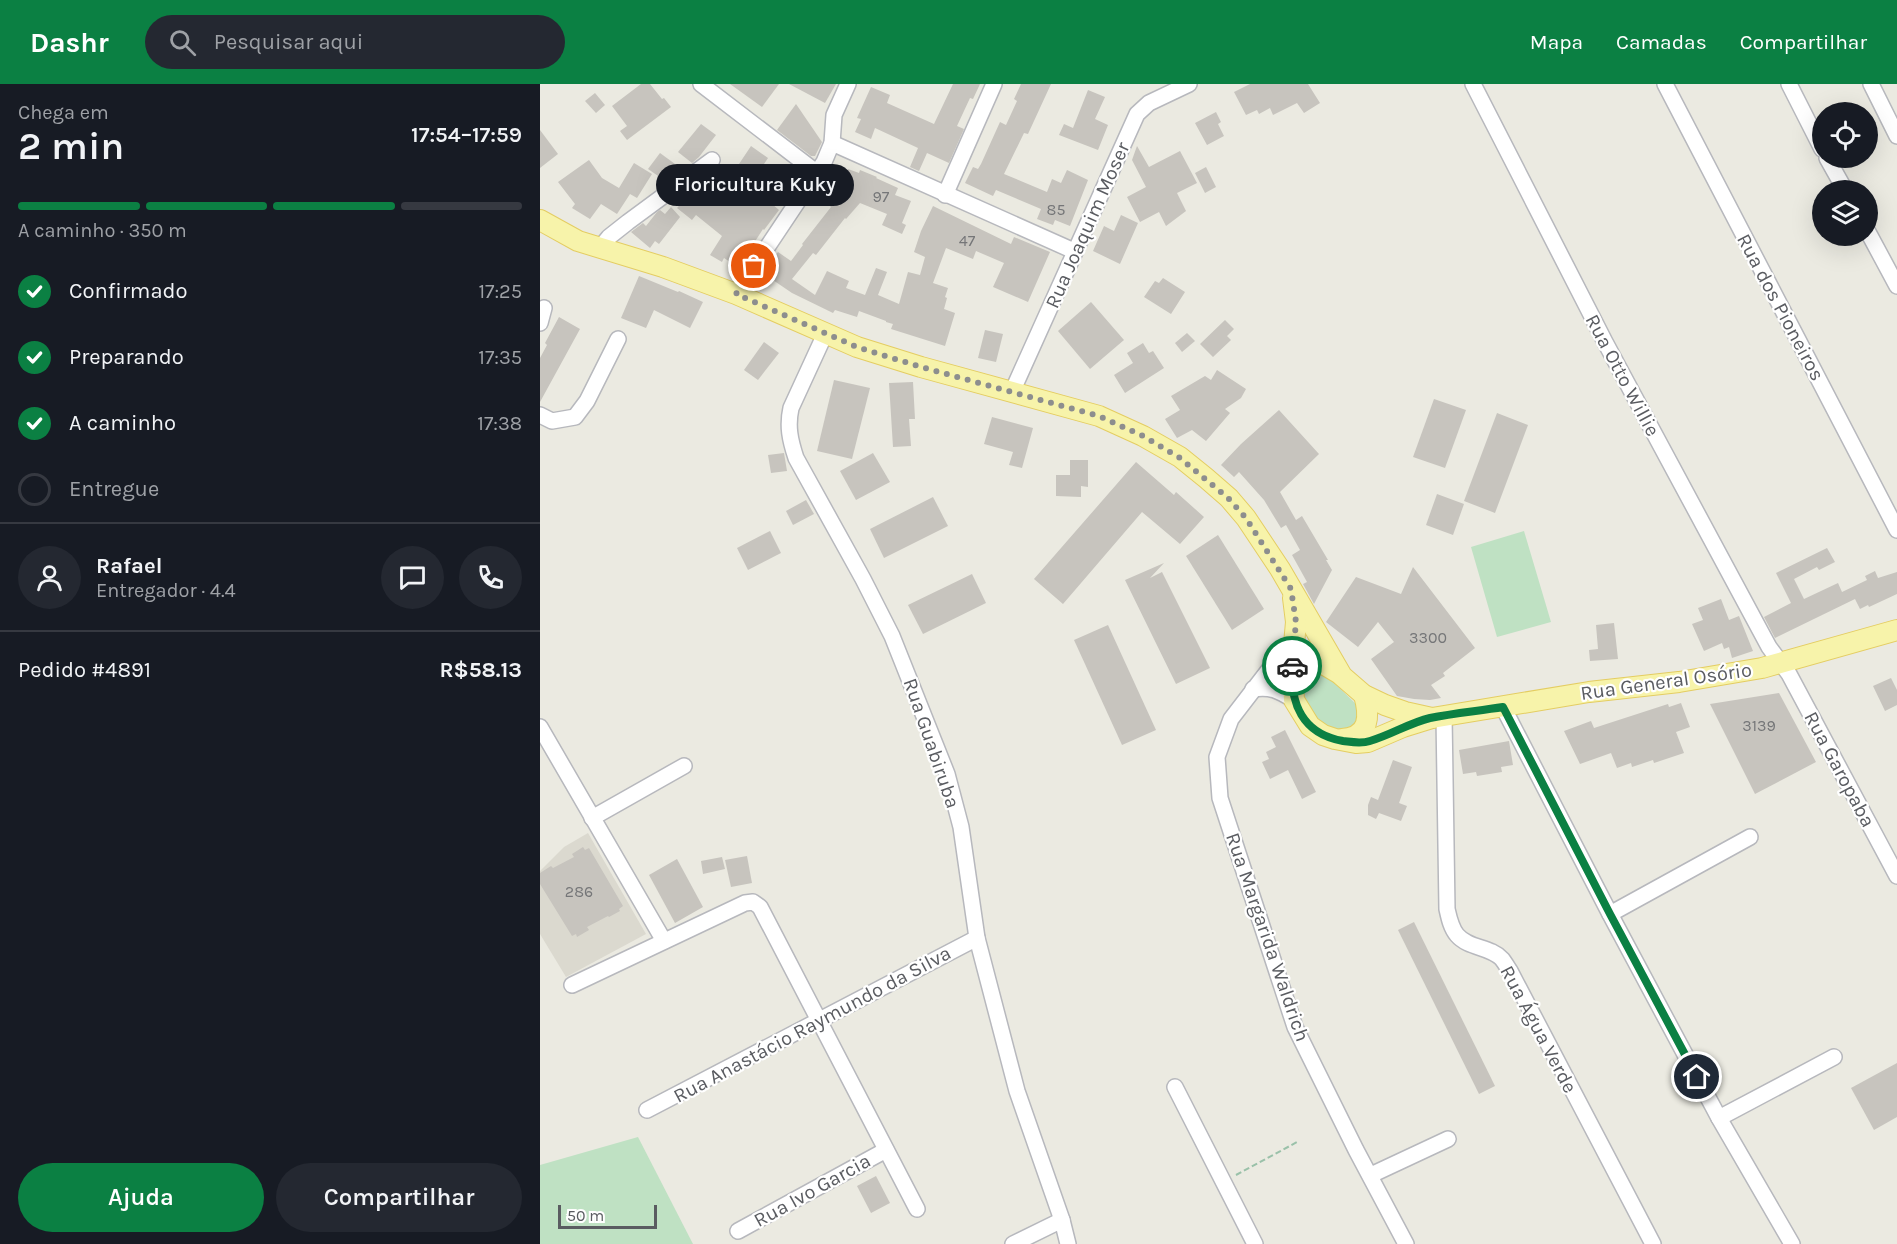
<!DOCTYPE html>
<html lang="pt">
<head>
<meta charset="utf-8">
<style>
	:root { --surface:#171b24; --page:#242831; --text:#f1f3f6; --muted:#9ea1a6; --line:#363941; --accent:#0b8043 }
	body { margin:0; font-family:Karla,sans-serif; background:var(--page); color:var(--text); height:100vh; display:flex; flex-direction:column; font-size:22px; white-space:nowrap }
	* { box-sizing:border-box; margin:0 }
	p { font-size:20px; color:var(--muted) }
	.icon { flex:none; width:33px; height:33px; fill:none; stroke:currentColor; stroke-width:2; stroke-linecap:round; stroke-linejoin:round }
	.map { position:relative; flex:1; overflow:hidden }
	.sheet { display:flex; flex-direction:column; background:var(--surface); width:540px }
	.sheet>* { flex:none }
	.controls { position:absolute; left:1272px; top:18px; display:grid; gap:12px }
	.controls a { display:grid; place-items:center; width:66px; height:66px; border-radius:50%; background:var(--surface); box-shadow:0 6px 24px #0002; font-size:30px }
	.scale { position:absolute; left:18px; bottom:15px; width:99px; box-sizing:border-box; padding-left:6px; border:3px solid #5a5c61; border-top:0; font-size:16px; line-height:21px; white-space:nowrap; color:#5a5c61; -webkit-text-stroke:4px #fff; paint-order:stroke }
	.pin { position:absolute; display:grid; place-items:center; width:51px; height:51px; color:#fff; margin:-26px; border:3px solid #fff; border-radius:50%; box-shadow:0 2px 6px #0007 }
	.courier { position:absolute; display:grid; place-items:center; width:60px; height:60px; margin:-30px; border:4px solid #0b8043; border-radius:50%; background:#fff; color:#222; box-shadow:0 2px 8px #0007 }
	.bubble { position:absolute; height:42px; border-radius:21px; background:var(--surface); box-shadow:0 6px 24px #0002; font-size:20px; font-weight:600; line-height:42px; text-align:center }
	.headline em { font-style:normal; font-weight:600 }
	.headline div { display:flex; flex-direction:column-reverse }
	.headline { display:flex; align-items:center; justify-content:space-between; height:102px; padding:0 18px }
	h1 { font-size:39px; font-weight:600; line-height:45px }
	.bar { display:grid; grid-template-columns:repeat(4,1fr); gap:9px 6px; align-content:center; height:72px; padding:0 18px }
	.bar i { height:8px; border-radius:4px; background:var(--line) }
	.bar .on { background:var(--accent) }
	.bar p { grid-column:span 4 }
	.line { display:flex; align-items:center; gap:15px; padding:0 18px; border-top:2px solid var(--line) }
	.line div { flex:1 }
	.round { display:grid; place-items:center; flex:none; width:63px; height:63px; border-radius:32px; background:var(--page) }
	ol { padding:0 18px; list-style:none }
	li { display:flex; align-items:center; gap:18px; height:66px }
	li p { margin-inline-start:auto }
	li .icon { padding:6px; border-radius:50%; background:var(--accent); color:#fff; stroke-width:4 }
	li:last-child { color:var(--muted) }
	li i { width:33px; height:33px; border:3px solid var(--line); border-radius:50% }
	.button { display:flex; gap:12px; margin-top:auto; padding:12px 18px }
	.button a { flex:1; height:69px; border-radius:36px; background:var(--accent); color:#fff; font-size:24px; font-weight:600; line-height:69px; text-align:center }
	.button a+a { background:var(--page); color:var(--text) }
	header { display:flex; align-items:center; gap:36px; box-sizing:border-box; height:84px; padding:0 30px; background:var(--accent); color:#fff }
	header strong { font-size:28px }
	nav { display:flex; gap:33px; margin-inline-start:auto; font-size:21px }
	.search { width:420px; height:54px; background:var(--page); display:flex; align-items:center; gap:15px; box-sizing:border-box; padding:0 21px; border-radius:33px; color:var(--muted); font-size:22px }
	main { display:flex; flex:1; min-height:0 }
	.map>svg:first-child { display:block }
	.education { fill:#dbd9cf }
	.green { fill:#bfe1c3 }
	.building { fill:#c7c4be }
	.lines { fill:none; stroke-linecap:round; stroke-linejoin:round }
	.minor-casing { stroke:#b7b8bd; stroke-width:18 }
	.major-casing { stroke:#e4cd62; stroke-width:22 }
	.path { stroke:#9ac1a9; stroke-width:2; stroke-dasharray:6 3; stroke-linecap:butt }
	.minor { stroke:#fff; stroke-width:15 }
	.major { stroke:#f7f3aa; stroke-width:20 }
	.done { stroke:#8d8e8e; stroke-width:6; stroke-dasharray:0 10.8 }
	.route { stroke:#0b8043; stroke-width:8 }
	.labels { text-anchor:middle; stroke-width:4.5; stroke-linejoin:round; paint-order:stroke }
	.number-label { font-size:16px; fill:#757678 }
	.street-label { font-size:20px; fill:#5a5c61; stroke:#fff }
</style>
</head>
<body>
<header>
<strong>Dashr</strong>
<div class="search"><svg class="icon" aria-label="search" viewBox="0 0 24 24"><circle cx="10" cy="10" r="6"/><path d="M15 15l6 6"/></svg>Pesquisar aqui</div>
<nav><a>Mapa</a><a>Camadas</a><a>Compartilhar</a></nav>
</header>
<main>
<section class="sheet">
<div class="headline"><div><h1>2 min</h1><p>Chega em</p></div><em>17:54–17:59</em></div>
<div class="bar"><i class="on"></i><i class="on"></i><i class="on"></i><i></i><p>A caminho · 350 m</p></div>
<ol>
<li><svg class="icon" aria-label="check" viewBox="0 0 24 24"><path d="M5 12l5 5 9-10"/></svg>Confirmado<p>17:25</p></li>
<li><svg class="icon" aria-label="check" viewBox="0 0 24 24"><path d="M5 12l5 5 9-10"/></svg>Preparando<p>17:35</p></li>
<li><svg class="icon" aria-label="check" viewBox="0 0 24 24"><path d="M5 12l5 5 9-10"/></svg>A caminho<p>17:38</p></li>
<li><i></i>Entregue</li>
</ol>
<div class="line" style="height:108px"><a class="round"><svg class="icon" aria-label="person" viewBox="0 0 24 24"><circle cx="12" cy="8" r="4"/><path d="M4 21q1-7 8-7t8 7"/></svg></a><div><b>Rafael</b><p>Entregador · 4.4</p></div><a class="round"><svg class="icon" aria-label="chat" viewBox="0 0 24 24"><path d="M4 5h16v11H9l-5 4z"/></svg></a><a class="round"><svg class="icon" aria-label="phone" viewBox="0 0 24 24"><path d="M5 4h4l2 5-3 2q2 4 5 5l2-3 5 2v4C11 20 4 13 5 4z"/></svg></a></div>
<div class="line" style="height:78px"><div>Pedido #4891</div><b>R$58.13</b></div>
<div class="button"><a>Ajuda</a><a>Compartilhar</a></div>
</section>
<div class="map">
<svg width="1357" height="1160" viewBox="0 0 1357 1160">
	<rect width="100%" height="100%" fill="#ebeae1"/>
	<path class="education" d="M48,749L106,850L26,893L0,850V787L24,763Z"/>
	<g class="green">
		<path d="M984,447L1011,538L957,553L931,463Z"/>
		<path d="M777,588L787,592L816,620L819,628L817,641C813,643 808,647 804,647C787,649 765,625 763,609C761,602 764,597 768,591Z"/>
		<path d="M98,1053L153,1160H0V1081Z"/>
	</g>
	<g class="building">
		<path d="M101,0H110L122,15L124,14L131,23L87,56L80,47L87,42L72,22Z"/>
		<path d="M190,0H239L222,23Z"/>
		<path d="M249,0H296L285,19Z"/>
		<path d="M413,0H440L433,15L430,14L417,42L424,45L409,79L387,69L379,87L370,83L378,64L335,44L331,55L315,48L321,35L317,34L331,3L350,11L347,19L394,40Z"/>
		<path d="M481,0H511L488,50L484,49L464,90L507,108L512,95L521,99L527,86L548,96L530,142L515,136L513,141L497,135L501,125L456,106L453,112L425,99L433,83L438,85L441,80L460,38L466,41L477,17L474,15Z"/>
		<path d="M710,0H768L780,19L764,29L757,19L733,31L730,24L719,30L717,26L706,31L694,8Z"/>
		<path d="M548,6L565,13L555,35L568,41L558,66L519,51L524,40L533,44Z"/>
		<path d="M55,9L65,21L56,29L45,17Z"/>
		<path d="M256,20L282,58L275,72H271L237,46Z"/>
		<path d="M676,28L681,38L678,40L684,52L667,61L655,39Z"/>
		<path d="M161,40L176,51L159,73L152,79L138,68Z"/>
		<path d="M0,46L18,70L0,84Z"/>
		<path d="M211,62L228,74L224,80L248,97L232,120L239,126L224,146L223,145L207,170L210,172L201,185L184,174L182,178L170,171L182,152L156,131L152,136L137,124L153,106L167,119L183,95L187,98Z"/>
		<path d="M597,62L609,83L640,67L657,99L637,109L646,127L626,142L619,128L600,138L587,113L606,103L592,76Z"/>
		<path d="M120,69L135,80L124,96L108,85Z"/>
		<path d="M49,76L62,94L79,104L94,79L112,90L97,114L90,110L77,130L61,120L50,135L32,124L35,120L18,98Z"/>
		<path d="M666,83L676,103L665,109L655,89Z"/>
		<path d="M308,85L319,89L320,86L337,93L336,94L358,104L355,111L371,117L362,139L366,141L362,150L342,141L347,130L320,119L306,135L305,134L276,171L273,169L252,195L275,211L287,187L309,197L306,204L325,211L336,184L347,188L338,211L359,220L368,188L380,191L385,173L374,168L381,147L393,122L471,160L474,153L510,168L488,218L453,203L464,179L436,167L433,175L406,164L393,199L408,204L405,213L407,214L404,225L415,229L405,262L351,245L353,240L346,238V236V237L319,227L317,233L295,226L293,229L252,209L227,192L234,182L230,179L238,168L251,177L263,161L262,160L291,123L286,118L304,98Z"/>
		<path d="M131,123L140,133L119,160L115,157L110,164L91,148L103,139L106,142L117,128L120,126L125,130Z"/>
		<path d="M581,131L598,139L580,180L553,167L564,142L574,147Z"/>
		<path d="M99,192L138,208L139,207L163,218L150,244L114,226L106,244L81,234Z"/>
		<path d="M623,194L645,208L631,230L604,213L615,197L619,199Z"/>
		<path d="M551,218L584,256L550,285L518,247Z"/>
		<path d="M19,233L40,245L0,318V274L7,261L5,259Z"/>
		<path d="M685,236L694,245L687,252L691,256L673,273L660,260Z"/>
		<path d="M445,246L463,250L456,278L438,274Z"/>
		<path d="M647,249L655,257L642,268L635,259Z"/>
		<path d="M224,258L239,269L218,296L204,286Z"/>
		<path d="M603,259L609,269L613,267L624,284L585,309L574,291L593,279L587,269Z"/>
		<path d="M677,286L706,305L701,314L685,325L690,329L666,357L652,346L637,354L625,335L640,326L631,312L665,292L671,296Z"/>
		<path d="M294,296L330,304L312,375L277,367Z"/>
		<path d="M373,298L375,335H369L371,362L353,363L349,299Z"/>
		<path d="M894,315L926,326L905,384L873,373Z"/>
		<path d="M739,326L779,370L740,408L756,436L762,432L788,476H786L792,486L774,520L763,500L767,498L752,471L760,466L746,441L741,444L724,416L699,388L694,393L681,381L701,360Z"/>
		<path d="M957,329L988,341L955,429L924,417Z"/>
		<path d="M452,333L493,344L482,384L469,381L473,368L444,360Z"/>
		<path d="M244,369L247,387L231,389L228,371Z"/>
		<path d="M333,369L350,398L316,416L300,387Z"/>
		<path d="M530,376H548V403L541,402V413L516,412V391H530Z"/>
		<path d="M596,378L634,411L636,408L664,433L640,460L602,428L523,520L494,495Z"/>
		<path d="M897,410L924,420L913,451L886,441Z"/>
		<path d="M393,413L408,442L344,474L330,445Z"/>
		<path d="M266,416L274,430L253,441L246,427Z"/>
		<path d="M230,447L241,469L208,486L197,464Z"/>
		<path d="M678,451L724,525L692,546L646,472Z"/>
		<path d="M1287,464L1295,478L1279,486L1277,483L1254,495L1264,515L1298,499L1302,508L1327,496L1325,492L1335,487L1338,494L1357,488V510L1329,523L1328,521L1320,525L1315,515L1235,554L1224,533L1251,519L1236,489Z"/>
		<path d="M624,479L610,494L622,488L670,584L636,600L585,496Z"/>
		<path d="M873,483L935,564L903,589L905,592L891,601L901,614L890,616L874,615L857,612L831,575L854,558L838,538L818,563L786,538L816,493L861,510Z"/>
		<path d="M432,490L446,519L383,550L368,521Z"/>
		<path d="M1181,515L1189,536L1199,532L1213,567L1192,574L1189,563L1184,565L1182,559L1164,567L1152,540L1163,536L1158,524Z"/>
		<path d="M1074,539L1078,575L1050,577L1049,566L1058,565L1056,541Z"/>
		<path d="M568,541L616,646L582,661L534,556Z"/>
		<path d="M1351,594L1357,606V621L1345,627L1333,602Z"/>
		<path d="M1239,609L1276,678L1215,710L1170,620Z"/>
		<path d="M1141,619L1150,643L1136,648L1144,669L1114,679L1113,676L1092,683L1091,679L1077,684L1071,669L1040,680L1024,647L1051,637L1054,644L1128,620L1129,623Z"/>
		<path d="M745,646L776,708L762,715L748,686L730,695L722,678L729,675L726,668L736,663L731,653Z"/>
		<path d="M969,657L973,681L961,683L962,688L937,692L936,688L923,690L919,666Z"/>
		<path d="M853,676L872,683L859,719L867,722L861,737L839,729L836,735L828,731V721L831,713L838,716Z"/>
		<path d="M43,763L45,766L49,764L83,822L79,825L80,827L69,833L68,832L47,843L49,846L37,853L36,850L32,852L0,800V789L11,782L13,784L34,773L32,770Z"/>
		<path d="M207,772L212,799L191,803L185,776Z"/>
		<path d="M182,773L185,785L163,790L161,777Z"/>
		<path d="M137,775L163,823L135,839L109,791Z"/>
		<path d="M874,838L955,1002L939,1010L858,846Z"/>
		<path d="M1357,979V1033L1334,1046L1311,1004Z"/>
		<path d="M336,1092L350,1119L331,1129L317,1102Z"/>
	</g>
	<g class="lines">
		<defs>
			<g id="minor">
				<path d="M161,0L276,88"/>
				<path d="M933,0L1065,258L1229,563L1249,590L1357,792"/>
				<path d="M1125,0L1357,446"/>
				<path d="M1249,0L1282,65"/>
				<path d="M1331,0L1357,52"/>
				<path d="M292,59L534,167"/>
				<path d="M1287,74L1305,106"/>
				<path d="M405,111L454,0"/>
				<path d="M1328,148L1357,202"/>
				<path d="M60,164L69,153L88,138L172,76"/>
				<path d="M196,210L284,78L292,59L294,31L308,0"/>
				<path d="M0,239L4,224"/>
				<path d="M285,250L251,324C247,342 250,356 256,374L323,495L352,552L407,690L421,743L437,854L477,1007L522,1136L528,1160"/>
				<path d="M472,308L597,30L609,19L649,0"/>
				<path d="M0,331L12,337L35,333L47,317L78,255"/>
				<path d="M753,573L742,576L731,583L691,635L677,673L680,714L755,943L816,1066L866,1160"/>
				<path d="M713,605C731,602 739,607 754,616"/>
				<path d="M963,623L1070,830L1179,1034L1252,1160"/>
				<path d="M904,632L907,825C909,834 911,844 917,851C929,865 950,862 962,875C965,879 968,884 970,887L1113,1160"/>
				<path d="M0,643L124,857"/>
				<path d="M52,734L144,682"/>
				<path d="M1070,830L1210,753"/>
				<path d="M32,901L205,819L213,818L220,823L377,1125"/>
				<path d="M635,1003L715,1160"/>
				<path d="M107,1026L437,854"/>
				<path d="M1179,1034L1294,973"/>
				<path d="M831,1091L908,1055"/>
				<path d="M198,1147L346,1066"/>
				<path d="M473,1160L522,1136"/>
			</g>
			<g id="major">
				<path d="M0,136L38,157L123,183L196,210L317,263L381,283L559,332L603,352L640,373L666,394L689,414L706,434L740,485L802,592L824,611L845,621L865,628L892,634"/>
				<path d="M753,514L756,538L752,583L754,616L770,642L783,651L795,655L816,659L828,658L863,643L892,634L1049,608L1139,598L1222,584L1357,546"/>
				<path d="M753,573L778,577L800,590"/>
				<path d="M802,655C830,653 830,632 824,611"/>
			</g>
		</defs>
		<use href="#minor" class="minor-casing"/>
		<use href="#major" class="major-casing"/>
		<path class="path" d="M696,1091L759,1057"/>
		<use href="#minor" class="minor"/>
		<use href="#major" class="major"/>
	</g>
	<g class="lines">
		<path class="done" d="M214,182L196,210L317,263L381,283L559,332L603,352L640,374L688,414L706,434L751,505L756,538L752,582"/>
		<path class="route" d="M752,582C750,619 762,650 803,657C812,658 821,660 830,657C851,651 869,639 890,634C914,629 939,627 963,623L1070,830L1157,993"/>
	</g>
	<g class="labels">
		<g class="number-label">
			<text x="341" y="118">97</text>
			<text x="516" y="131">85</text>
			<text x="427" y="162">47</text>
			<text x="888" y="559">3300</text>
			<text x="1219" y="647">3139</text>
			<text x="39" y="813">286</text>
		</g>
		<g class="street-label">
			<text transform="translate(547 141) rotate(-66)" y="7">Rua Joaquim Moser</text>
			<text transform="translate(1241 223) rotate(62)" y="7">Rua dos Pioneiros</text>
			<text transform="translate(1083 291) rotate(62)" y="7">Rua Otto Willie</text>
			<text transform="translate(1126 597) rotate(-8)" y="7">Rua General Osório</text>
			<text transform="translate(392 659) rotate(71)" y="7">Rua Guabiruba</text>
			<text transform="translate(1300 685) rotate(62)" y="7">Rua Garopaba</text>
			<text transform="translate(728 853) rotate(71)" y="7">Rua Margarida Waldrich</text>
			<text transform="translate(272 940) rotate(-28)" y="7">Rua Anastácio Raymundo da Silva</text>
			<text transform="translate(999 945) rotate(62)" y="7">Rua Água Verde</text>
			<text transform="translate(272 1106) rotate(-29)" y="7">Rua Ivo Garcia</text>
		</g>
	</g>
</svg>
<div class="controls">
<a><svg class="icon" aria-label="locate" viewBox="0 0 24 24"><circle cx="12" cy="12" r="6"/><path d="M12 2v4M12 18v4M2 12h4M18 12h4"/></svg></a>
<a><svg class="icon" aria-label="layers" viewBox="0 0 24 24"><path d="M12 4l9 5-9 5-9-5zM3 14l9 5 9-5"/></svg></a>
</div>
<div class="scale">50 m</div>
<div class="pin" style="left:214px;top:182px;background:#ea580c"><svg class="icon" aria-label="bag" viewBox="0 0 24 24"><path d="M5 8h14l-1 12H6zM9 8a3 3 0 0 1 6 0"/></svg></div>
<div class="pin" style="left:1157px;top:993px;background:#1f2937"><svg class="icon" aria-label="home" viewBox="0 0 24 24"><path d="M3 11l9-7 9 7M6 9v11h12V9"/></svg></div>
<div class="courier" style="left:752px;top:582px"><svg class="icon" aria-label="car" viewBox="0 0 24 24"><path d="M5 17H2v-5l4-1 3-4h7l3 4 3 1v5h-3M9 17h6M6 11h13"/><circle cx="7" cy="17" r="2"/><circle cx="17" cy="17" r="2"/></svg></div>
<div class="bubble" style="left:116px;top:80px;width:198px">Floricultura Kuky</div>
</div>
</main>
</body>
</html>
